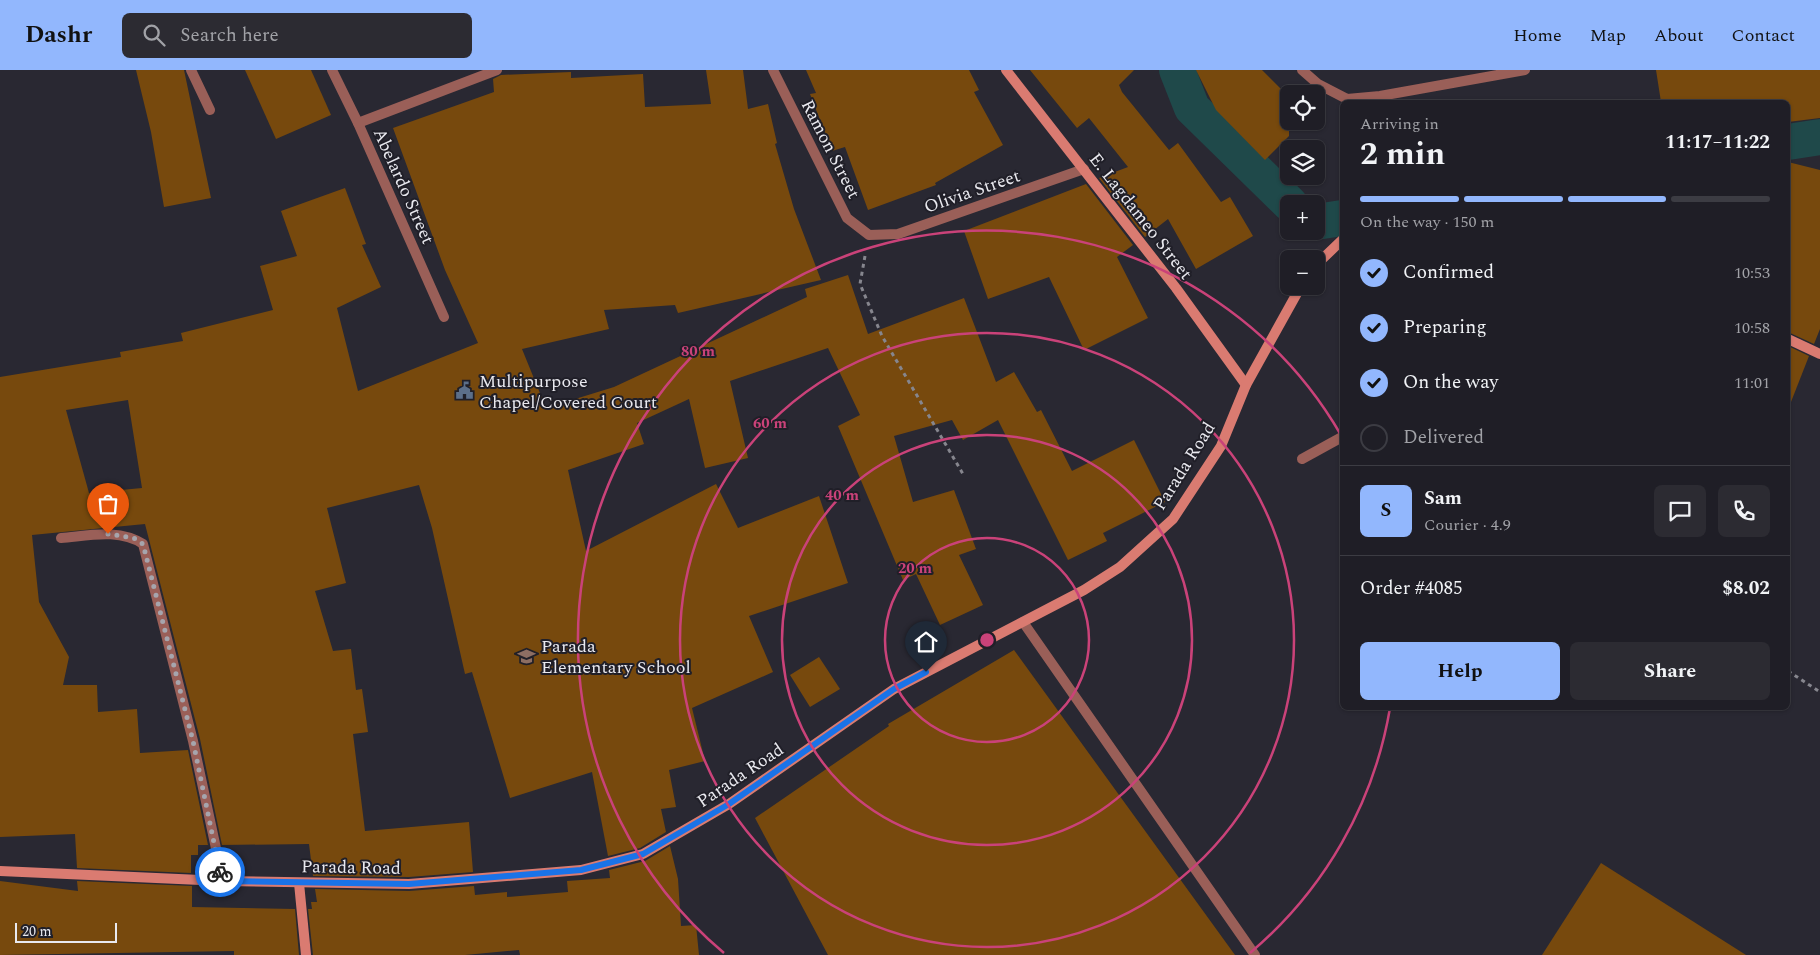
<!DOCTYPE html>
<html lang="en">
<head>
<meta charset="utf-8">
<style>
	:root { --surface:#1f1e26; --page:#2c2b32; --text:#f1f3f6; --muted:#a1a2a7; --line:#3c3c43; --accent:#92b7fd }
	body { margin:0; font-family:Spectral,serif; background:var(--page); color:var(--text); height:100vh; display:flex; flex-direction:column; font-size:19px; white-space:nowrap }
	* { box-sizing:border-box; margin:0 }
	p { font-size:16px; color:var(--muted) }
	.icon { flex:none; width:28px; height:28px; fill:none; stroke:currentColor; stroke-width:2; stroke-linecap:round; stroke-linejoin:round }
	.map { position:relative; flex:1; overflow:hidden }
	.panel { position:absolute; left:1340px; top:30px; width:450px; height:610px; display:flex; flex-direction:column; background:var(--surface); border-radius:8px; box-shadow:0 1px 4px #0004,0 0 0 1px var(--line) }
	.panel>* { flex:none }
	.fabs { position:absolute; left:1280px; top:15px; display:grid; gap:10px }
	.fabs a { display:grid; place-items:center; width:45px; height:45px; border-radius:8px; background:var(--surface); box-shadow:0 1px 4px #0004,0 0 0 1px var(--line); font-size:25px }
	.scale { position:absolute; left:15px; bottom:12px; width:102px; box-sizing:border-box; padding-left:5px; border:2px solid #e9e9ef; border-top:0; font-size:14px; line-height:18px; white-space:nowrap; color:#e9e9ef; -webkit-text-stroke:4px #201f28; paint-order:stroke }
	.pin { position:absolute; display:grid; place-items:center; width:42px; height:42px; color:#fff; margin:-51px -21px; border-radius:50% 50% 50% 0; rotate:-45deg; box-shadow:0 0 5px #0007 }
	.pin .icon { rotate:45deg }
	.courier { position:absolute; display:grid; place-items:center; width:50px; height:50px; margin:-25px; border:4px solid #1a73e8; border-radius:50%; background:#fff; color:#222; box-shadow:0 1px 6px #0007 }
	.head em { font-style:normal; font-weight:700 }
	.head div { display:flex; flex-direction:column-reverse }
	.head { display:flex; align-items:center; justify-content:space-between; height:85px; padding:0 20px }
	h1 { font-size:32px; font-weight:700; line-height:38px }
	.bar { display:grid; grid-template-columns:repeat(4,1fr); gap:8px 5px; align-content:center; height:60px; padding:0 20px }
	.bar i { height:6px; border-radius:4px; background:var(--line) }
	.bar .selected { background:var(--accent) }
	.bar p { grid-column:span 4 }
	.line { display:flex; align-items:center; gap:12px; padding:0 20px; border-top:1px solid var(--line) }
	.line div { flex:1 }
	.round { display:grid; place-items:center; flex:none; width:52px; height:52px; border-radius:8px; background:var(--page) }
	ol { padding:0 20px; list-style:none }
	li { display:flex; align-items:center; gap:15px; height:55px }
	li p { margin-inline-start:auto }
	li .icon { padding:5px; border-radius:50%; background:var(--accent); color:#111; stroke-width:4 }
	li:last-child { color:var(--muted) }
	li i { width:28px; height:28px; border:2px solid var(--line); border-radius:50% }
	.primary-button { display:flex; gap:10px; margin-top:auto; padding:10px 20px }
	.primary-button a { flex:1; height:58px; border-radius:8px; background:var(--accent); color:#111; font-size:20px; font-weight:700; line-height:58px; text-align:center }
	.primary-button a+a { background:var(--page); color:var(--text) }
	header { display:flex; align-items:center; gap:30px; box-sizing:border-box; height:70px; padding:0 25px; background:var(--accent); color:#111 }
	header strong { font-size:24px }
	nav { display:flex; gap:28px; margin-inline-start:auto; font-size:18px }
	.search { width:350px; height:45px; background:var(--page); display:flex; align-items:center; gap:12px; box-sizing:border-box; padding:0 18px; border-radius:8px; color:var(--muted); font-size:19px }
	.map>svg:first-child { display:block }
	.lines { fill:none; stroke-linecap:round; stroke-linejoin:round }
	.canal { stroke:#1f494a; stroke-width:36 }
	.building { fill:#77490d; fill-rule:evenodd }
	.path { stroke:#86868e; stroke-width:3; stroke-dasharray:4 4; stroke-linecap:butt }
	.lane { stroke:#9a5f58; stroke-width:10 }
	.street { stroke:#9a5f58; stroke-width:10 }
	.secondary { stroke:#da7b71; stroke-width:10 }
	.done { stroke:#a6a5ad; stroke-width:5; stroke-dasharray:0 9 }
	.route { stroke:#1a73e8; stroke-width:6 }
	.ring { fill:none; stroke:#ca4279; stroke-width:2.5 }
	.labels { text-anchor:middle; stroke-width:4; stroke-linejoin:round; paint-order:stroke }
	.street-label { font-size:18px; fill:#e9e9ef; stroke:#201f28 }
	.poi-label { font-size:18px; fill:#e9e9ef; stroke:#201f28; text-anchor:start }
	.centre { fill:#ca4279; stroke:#201f28; stroke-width:2.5 }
	.ring-label { font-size:15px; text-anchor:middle; font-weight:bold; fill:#ca4279; stroke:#201f28; stroke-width:4; stroke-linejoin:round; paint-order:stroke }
</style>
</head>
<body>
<header>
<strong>Dashr</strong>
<div class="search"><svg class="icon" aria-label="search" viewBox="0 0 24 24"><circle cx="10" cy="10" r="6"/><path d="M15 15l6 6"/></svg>Search here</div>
<nav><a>Home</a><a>Map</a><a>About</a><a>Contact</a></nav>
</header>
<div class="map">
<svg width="1820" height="885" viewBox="0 0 1820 885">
	<rect width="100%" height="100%" fill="#292832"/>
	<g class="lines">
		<g class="canal">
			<path d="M1177,0L1192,38L1290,134"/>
			<path d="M1788,72L1820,67"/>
			<path d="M1316,152L1342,148"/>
		</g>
	</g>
	<g class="building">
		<path d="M136,0H184L211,128L164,137L151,62Z"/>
		<path d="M245,0H311L331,45L276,69Z"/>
		<path d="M706,0H743L748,39L768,34L777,73L775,74L794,139L821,210L678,243L675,235L604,240L609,259L522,279L546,338L614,317L807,227L805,219L848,205L868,264L964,228L996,312L1014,302L1037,342L1041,340L1072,401L1134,370L1165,432L1103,463L1107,471L1068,490L998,350L963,370L952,350L894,366L913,432L954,420L976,479L959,485L983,535L940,555L916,504L903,510L838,356L860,345L828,278L730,311L748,388L705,398L689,329L637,353L644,374L568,400L586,481L716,414L738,458L819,426L848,513L749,546L773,602L692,638L705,691L669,700L676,737L661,739L666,762L640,778L608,786L592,702L510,728L472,602L465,604L432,458L419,415L327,438L346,513L315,521L333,581L351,579L356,620L362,619L368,662L353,664L365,761L469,752L473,802L409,807L313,806L309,774L222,775L200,669L145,454L32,465L39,532L69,587L63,615H97L98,642L137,639L140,683L188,680L208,775H198V785H191V803L77,798L75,764L0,767V307L121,287L120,282L183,271L181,263L273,240L260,196L297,186L281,141L345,118L366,174L362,175L381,217L337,238L358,321L478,273L445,200L393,58L494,22L493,9L501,5L571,2V8L643,4L645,37L711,34ZM128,330L142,418L89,423L66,340Z"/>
		<path d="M806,0H969L979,20L974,22L1003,75L935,113L936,115L868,140L845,77L832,81L810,24L816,23Z"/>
		<path d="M1030,0H1134L1119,15L1122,22L1169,80L1178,73L1221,132L1230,127L1253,166L1196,199L1168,149L1145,167L1099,108L1128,97L1089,48L1077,58Z"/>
		<path d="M1196,0H1262L1289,27V66L1265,90L1216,40Z"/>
		<path d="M1656,0H1820V48L1788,52V32H1661Z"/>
		<path d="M1788,92L1820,100V259L1814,274L1788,262Z"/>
		<path d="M1086,114L1133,175L1117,187L1148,248L1084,280L1049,207L988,229L964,161Z"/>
		<path d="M1788,276L1809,286L1789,337H1788Z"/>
		<path d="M1014,580L1235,885H828L755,748L889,656L888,654Z"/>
		<path d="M819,587L840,619L810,637L790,605Z"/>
		<path d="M670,776L678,809L681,856L696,855L699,885H520L519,880L465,885H313L308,839H312L311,832H317L315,819L409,821L474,816L475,825L507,822V827L568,822L567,811L610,808L609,800L645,791Z"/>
		<path d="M1601,793L1746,885H1542Z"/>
		<path d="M0,811L78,821L77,811L192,816V837L295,839L299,885H234V881L0,885Z"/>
	</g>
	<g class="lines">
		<g class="path">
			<path d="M865,186L860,214L882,266L963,404"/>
			<path d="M1788,601L1820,622"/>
		</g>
		<g class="lane">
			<path d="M1302,389L1342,367"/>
			<path d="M1023,552L1255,885"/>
		</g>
		<g class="street">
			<path d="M191,0L210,40"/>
			<path d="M332,0L358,53L444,247"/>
			<path d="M773,0L847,148L869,165L898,164L1084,99"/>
			<path d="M1302,0L1318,14L1347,29L1380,26L1525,0"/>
			<path d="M358,53L497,0"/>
			<path d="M61,468C87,466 119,458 143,474L193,671L223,811"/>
		</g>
		<g class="secondary">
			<path d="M1006,0L1176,218L1246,315"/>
			<path d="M1316,195L1342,170"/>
			<path d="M1788,269L1820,284"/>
			<path d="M0,801L223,811L409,814L581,800L643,784L729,734L894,619L1084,520L1120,497L1173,449L1221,376L1246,315L1301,216"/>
			<path d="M299,813L306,885"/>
		</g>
	</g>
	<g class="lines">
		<path class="done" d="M108,464L134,468L143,474L193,671L220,802"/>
		<path class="route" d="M220,802L223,811L409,814L581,800L643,784L729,734L894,619L926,602"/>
	</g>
	<g class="ring">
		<circle cx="987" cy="570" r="102"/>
		<circle cx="987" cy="570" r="205"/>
		<circle cx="987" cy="570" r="307"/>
		<path d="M1390 638A409 409 0 0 1 1250 883M724 883A409 409 0 1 1 1341 365"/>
	</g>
	<defs>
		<symbol id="civic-bare" viewBox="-9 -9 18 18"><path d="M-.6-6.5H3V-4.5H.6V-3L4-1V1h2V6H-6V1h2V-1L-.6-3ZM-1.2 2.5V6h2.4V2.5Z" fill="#5c6f8a" stroke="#201f28" stroke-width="2.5" paint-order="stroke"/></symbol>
		<symbol id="school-bare" viewBox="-9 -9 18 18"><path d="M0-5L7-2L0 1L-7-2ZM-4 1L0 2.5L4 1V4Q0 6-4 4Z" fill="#8d6e63" stroke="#201f28" stroke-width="2.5" paint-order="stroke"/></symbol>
	</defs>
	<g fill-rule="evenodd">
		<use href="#civic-bare" x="452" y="308" width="25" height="25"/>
		<use href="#school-bare" x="514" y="574" width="25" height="25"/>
	</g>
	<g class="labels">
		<g class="street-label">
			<text transform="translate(831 79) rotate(63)" y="6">Ramon Street</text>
			<text transform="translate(404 116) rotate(66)" y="6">Abelardo Street</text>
			<text transform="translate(972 121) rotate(-19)" y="6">Olivia Street</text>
			<text transform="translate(1141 146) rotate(52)" y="6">E. Lagdameo Street</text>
			<text transform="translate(1184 396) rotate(-58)" y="6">Parada Road</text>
			<text transform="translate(740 705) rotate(-34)" y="6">Parada Road</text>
			<text transform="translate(351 797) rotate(1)" y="6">Parada Road</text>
		</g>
		<g class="poi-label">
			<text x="479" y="317">Multipurpose<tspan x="479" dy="21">Chapel/Covered Court</tspan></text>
			<text x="541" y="582">Parada<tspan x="541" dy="21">Elementary School</tspan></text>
		</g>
	</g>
	<circle cx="987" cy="570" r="8" class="centre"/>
	<g class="ring-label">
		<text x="698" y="286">80 m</text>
		<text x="770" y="358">60 m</text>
		<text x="842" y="430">40 m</text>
		<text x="915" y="503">20 m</text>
	</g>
</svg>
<div class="fabs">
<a><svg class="icon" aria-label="locate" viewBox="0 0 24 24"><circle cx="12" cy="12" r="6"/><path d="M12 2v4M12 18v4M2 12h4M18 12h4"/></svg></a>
<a><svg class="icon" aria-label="layers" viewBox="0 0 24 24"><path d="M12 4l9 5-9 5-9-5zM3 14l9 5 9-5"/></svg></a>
<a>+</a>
<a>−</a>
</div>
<div class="scale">20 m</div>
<div class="pin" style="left:108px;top:464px;background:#ea580c"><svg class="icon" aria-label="bag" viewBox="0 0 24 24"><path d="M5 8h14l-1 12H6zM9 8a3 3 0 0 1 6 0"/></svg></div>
<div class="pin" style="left:926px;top:602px;background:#1f2937"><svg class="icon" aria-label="home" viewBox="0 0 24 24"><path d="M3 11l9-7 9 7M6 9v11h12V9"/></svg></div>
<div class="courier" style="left:220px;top:802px"><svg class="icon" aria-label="bike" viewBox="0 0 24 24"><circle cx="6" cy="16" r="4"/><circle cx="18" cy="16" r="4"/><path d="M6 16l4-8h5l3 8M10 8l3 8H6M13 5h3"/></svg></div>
<section class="panel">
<div class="head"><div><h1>2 min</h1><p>Arriving in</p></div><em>11:17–11:22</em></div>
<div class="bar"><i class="selected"></i><i class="selected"></i><i class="selected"></i><i></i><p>On the way · 150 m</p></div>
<ol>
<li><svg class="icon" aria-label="check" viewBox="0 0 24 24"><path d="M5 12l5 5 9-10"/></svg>Confirmed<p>10:53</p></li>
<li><svg class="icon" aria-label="check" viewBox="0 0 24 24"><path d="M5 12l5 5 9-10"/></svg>Preparing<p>10:58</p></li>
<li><svg class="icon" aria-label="check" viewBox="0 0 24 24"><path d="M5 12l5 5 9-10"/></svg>On the way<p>11:01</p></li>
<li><i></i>Delivered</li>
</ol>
<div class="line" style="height:90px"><b class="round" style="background:var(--accent);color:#111">S</b><div><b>Sam</b><p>Courier · 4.9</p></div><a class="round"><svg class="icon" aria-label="chat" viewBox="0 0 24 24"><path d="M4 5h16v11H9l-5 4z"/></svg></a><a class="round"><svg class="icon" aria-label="phone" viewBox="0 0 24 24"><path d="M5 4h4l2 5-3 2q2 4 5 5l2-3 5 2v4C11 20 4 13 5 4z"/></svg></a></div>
<div class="line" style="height:65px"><div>Order #4085</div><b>$8.02</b></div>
<div class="primary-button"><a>Help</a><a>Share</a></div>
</section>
</div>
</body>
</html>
